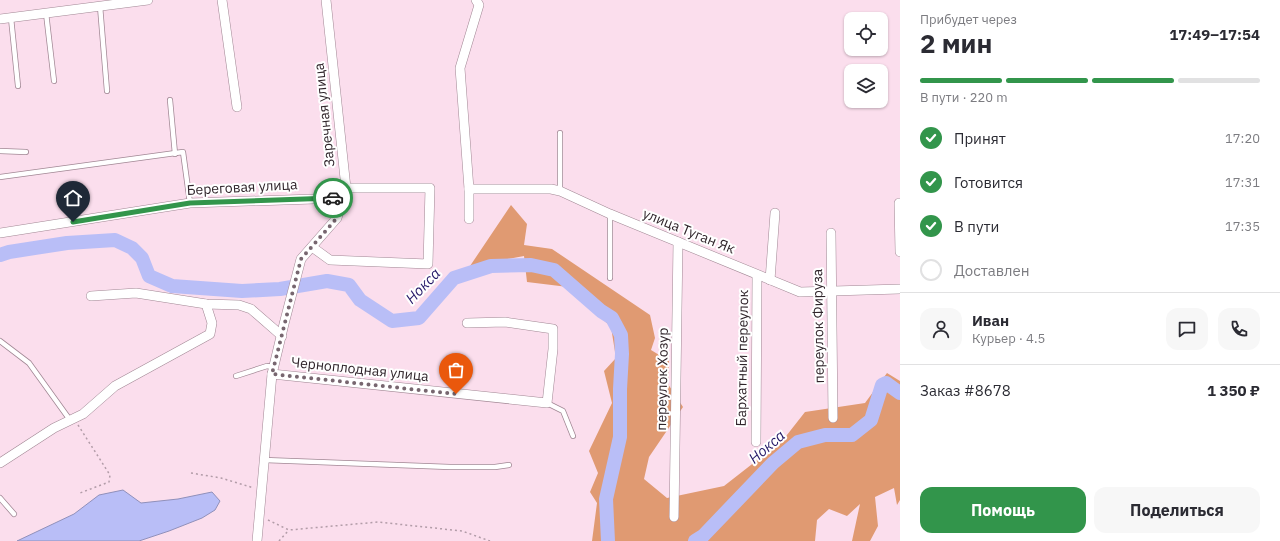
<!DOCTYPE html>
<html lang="ru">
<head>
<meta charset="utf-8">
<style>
	:root { --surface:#fff; --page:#f7f7f7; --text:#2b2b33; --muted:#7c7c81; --line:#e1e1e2; --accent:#32954b }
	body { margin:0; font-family:"IBM Plex Sans",sans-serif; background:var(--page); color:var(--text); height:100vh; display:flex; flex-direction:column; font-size:15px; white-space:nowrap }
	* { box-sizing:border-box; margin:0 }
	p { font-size:13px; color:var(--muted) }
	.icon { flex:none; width:22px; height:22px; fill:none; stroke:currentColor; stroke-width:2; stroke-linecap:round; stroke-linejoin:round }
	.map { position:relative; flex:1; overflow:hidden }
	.side { display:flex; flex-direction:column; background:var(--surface); width:380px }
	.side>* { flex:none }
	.tools { position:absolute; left:844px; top:12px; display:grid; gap:8px }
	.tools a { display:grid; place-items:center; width:44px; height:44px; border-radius:8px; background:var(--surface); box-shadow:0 1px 3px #0004; font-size:20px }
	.pin { position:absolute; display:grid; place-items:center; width:34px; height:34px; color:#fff; margin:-41px -17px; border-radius:50% 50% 50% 0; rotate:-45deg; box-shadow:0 0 4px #0007 }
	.pin .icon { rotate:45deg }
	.courier { position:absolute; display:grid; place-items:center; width:40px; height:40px; margin:-20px; border:3px solid #32954b; border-radius:50%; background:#fff; color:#222; box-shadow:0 1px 5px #0007 }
	.summary em { font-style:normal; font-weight:700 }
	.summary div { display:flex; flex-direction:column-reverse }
	.summary { display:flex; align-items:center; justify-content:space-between; height:68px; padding:0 20px }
	h1 { font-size:26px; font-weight:700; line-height:30px }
	.bar { display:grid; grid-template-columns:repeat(4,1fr); gap:6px 4px; align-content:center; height:48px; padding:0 20px }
	.bar i { height:5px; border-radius:3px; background:var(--line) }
	.bar .active { background:var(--accent) }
	.bar p { grid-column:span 4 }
	.line { display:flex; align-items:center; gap:10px; padding:0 20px; border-top:1px solid var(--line) }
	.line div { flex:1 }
	.round { display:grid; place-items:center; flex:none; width:42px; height:42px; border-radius:12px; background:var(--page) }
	ol { padding:0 20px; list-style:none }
	li { display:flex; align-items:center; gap:12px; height:44px }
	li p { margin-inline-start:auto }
	li .icon { padding:4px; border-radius:50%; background:var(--accent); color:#fff; stroke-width:4 }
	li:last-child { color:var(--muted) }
	li i { width:22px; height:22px; border:2px solid var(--line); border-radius:50% }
	.primary-button { display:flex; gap:8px; margin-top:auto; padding:8px 20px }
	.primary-button a { flex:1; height:46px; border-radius:12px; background:var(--accent); color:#fff; font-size:16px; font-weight:700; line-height:46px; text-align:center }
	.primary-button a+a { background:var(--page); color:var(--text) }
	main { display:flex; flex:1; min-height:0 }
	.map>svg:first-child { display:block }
	.forest { fill:#e09a72 }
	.water { fill:#b9bef7; stroke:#9090ba }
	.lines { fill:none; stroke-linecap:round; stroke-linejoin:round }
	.river { stroke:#b9bef7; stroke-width:14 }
	.service-casing { stroke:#a18794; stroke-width:6 }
	.minor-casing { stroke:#a18794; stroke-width:10 }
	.path { stroke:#b29ca8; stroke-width:1.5; stroke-dasharray:2 3; stroke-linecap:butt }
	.service { stroke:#fff; stroke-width:4.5 }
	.minor { stroke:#fff; stroke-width:9 }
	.done { stroke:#77666f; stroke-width:4; stroke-dasharray:0 7.2 }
	.route { stroke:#32954b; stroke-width:5 }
	.labels { text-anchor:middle; stroke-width:4; stroke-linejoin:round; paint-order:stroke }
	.street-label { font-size:14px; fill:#30252b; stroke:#fff }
	.water-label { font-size:15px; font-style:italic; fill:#251968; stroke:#fff }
</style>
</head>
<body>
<main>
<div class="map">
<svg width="900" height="541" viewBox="0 0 900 541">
	<rect width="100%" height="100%" fill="#fbdeed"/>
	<path class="forest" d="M511,205L527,224L524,245L552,249L650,315L655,338L651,350L669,361L668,384L683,407L649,457L644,479L667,498L724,486L783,440L805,412L865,403L887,373L900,381V500L897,505L894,488L875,497L878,526L870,541H852L860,504L847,516L829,509L817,520L815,541H592L597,503L590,492L598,473L589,451L612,403L604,371L616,358L611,327L568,287L527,282L524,256L470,266Z"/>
	<path class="water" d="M123,490L141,503L178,499L212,492L220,501L215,510L202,518L169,531L139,541H17L74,514L99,495Z"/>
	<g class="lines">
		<g class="river">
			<path d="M0,255L9,252L67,243L115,240L132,248L142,258L149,276L172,286L242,291L280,289L327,281L349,285L360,300L392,321L419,318L454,278L491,266L531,265L554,270L601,311L612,318L621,335L622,354L620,389V437L606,499L608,541"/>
			<path d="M695,541L703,536L773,463L798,442L825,435H852L871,420L882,385L886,383L900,393"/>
		</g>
		<defs>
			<g id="service">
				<path d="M100,6L107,91"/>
				<path d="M46,13L54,81"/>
				<path d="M11,18L18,86"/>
				<path d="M170,100L175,154"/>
				<path d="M560,133V191"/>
				<path d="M0,151L26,152"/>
				<path d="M0,177L183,152L190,203"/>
				<path d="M610,214V278"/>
				<path d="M0,341L29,363L70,420"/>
				<path d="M236,376L267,366L274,367"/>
				<path d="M547,403L563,411L573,436"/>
				<path d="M264,460L450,467H495L509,465"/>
				<path d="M0,498L14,514"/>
			</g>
			<g id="minor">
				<path d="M222,0L237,107"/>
				<path d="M0,19L148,0"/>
				<path d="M469,189H551L560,191L610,214L800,292L900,289"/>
				<path d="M899,203L900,252"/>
				<path d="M469,219V189L460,68L479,5L476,0"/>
				<path d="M0,233L190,203L344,198"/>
				<path d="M831,233L833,418"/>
				<path d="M312,247L330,260L428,264L430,188H346"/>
				<path d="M770,280L775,213"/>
				<path d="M91,296L136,293L206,304L239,305L251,309L282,336"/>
				<path d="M272,374L547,403L553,349V329L505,322L467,323"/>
				<path d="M756,442L757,275"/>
				<path d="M0,463L54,428L83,414L115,386L210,334L212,323L206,304"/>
				<path d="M674,517L678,242"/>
				<path d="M257,541L272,374L284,324L301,259L337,218L346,188L326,0"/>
			</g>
		</defs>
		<use href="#service" class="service-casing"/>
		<use href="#minor" class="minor-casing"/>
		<g class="path">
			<path d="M78,425L110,475L109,482L80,493"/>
			<path d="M191,473L221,478L254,488"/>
			<path d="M268,520L289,530L378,522L462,531L490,541"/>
			<path d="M279,541L289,530"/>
		</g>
		<use href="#service" class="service"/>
		<use href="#minor" class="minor"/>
	</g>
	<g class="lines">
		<path class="done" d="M333,198H344L337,218L301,259L272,374L456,394"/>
		<path class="route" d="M73,222L190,203L333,198"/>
	</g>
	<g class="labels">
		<g class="street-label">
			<text transform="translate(324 115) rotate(-96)" y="5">Заречная улица</text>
			<text transform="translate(242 187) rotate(-3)" y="5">Береговая улица</text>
			<text transform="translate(689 231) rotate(22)" y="5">улица Туган Як</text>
			<text transform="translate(818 326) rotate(-91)" y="5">переулок Фируза</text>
			<text transform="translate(742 358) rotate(-89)" y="5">Бархатный переулок</text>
			<text transform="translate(360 369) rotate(6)" y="5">Черноплодная улица</text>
			<text transform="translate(662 379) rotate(-89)" y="5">переулок Хозур</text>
		</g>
		<g class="water-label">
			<text transform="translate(423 286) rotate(-46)" y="5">Нокса</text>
			<text transform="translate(767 447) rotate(-41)" y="5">Нокса</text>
		</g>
	</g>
</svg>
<div class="tools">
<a><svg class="icon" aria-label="locate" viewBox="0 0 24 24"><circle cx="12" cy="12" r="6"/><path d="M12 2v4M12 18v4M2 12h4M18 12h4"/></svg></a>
<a><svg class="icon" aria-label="layers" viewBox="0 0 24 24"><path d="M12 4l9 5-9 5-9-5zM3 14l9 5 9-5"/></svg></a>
</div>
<div class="pin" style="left:456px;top:394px;background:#ea580c"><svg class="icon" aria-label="bag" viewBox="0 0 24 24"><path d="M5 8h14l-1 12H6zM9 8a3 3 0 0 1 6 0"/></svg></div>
<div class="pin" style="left:73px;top:222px;background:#1f2937"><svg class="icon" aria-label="home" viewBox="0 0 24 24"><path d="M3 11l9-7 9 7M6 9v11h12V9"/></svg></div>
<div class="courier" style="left:333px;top:198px"><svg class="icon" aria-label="car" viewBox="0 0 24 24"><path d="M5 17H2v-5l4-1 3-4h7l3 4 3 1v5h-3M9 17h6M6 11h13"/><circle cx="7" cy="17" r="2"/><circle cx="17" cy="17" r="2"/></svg></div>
</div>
<section class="side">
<div class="summary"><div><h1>2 мин</h1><p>Прибудет через</p></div><em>17:49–17:54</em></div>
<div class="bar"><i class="active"></i><i class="active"></i><i class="active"></i><i></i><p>В пути · 220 m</p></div>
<ol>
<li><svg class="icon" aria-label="check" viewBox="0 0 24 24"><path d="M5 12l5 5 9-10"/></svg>Принят<p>17:20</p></li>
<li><svg class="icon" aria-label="check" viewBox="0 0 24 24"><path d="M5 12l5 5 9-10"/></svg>Готовится<p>17:31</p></li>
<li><svg class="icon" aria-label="check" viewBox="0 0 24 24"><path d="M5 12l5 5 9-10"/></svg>В пути<p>17:35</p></li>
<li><i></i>Доставлен</li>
</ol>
<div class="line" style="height:72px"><a class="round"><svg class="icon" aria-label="person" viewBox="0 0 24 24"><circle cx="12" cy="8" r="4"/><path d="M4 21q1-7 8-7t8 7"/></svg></a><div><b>Иван</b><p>Курьер · 4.5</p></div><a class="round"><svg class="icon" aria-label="chat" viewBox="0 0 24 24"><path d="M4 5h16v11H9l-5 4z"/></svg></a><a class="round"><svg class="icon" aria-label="phone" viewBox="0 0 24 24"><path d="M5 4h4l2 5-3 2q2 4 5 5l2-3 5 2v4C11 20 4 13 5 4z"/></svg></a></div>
<div class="line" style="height:52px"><div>Заказ #8678</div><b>1 350 ₽</b></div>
<div class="primary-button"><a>Помощь</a><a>Поделиться</a></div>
</section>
</main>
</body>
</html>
